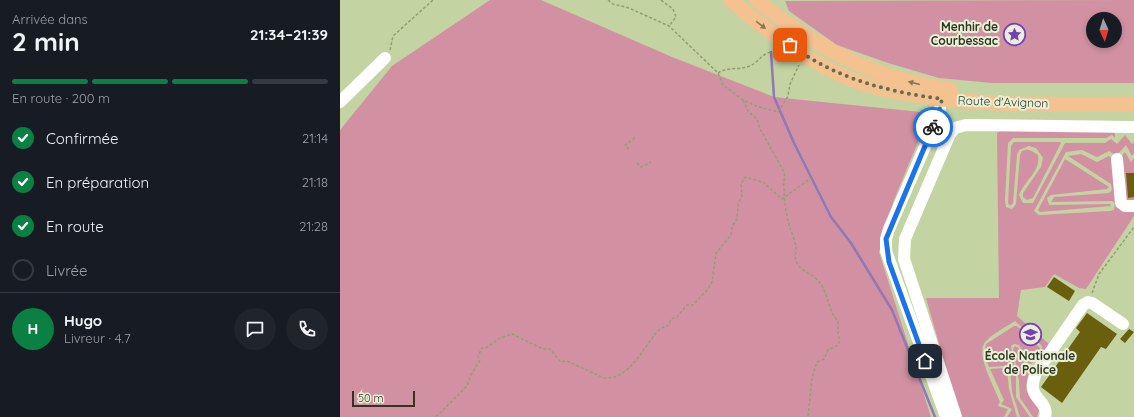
<!DOCTYPE html>
<html lang="fr">
<head>
<meta charset="utf-8">
<style>
	:root { --surface:#171b24; --page:#20242c; --text:#f1f3f6; --muted:#9ea1a6; --line:#363941; --accent:#0b8043 }
	body { margin:0; font-family:Quicksand,sans-serif; background:var(--page); color:var(--text); height:100vh; display:flex; flex-direction:column; font-size:15px; white-space:nowrap }
	* { box-sizing:border-box; margin:0 }
	p { font-size:13px; color:var(--muted) }
	.icon { flex:none; width:22px; height:22px; fill:none; stroke:currentColor; stroke-width:2; stroke-linecap:round; stroke-linejoin:round }
	.map { position:relative; flex:1; overflow:hidden }
	.drawer { display:flex; flex-direction:column; background:var(--surface); width:340px }
	.drawer>* { flex:none }
	.needle { width:26px; rotate:176deg }
	.tools { position:absolute; left:746px; top:12px; display:grid; gap:8px }
	.tools a { display:grid; place-items:center; width:36px; height:36px; border-radius:50%; background:var(--surface); box-shadow:0 2px 6px #0003; font-size:20px }
	.scale { position:absolute; left:12px; bottom:10px; width:63px; box-sizing:border-box; padding-left:4px; border:2px solid #303623; border-top:0; font-size:11px; line-height:14px; white-space:nowrap; color:#303623; -webkit-text-stroke:3px #e8f0d7; paint-order:stroke }
	.pin { position:absolute; display:grid; place-items:center; width:34px; height:34px; color:#fff; margin:-17px; border-radius:8px; box-shadow:0 2px 6px #0006 }
	.courier { position:absolute; display:grid; place-items:center; width:40px; height:40px; margin:-20px; border:3px solid #1a73e8; border-radius:50%; background:#fff; color:#222; box-shadow:0 1px 5px #0007 }
	.head em { font-style:normal; font-weight:700 }
	.head div { display:flex; flex-direction:column-reverse }
	.head { display:flex; align-items:center; justify-content:space-between; height:68px; padding:0 12px }
	h1 { font-size:26px; font-weight:700; line-height:30px }
	.bar { display:grid; grid-template-columns:repeat(4,1fr); gap:6px 4px; align-content:center; height:48px; padding:0 12px }
	.bar i { height:5px; border-radius:3px; background:var(--line) }
	.bar .current { background:var(--accent) }
	.bar p { grid-column:span 4 }
	.line { display:flex; align-items:center; gap:10px; padding:0 12px; border-top:1px solid var(--line) }
	.line div { flex:1 }
	.round { display:grid; place-items:center; flex:none; width:42px; height:42px; border-radius:21px; background:var(--page) }
	ol { padding:0 12px; list-style:none }
	li { display:flex; align-items:center; gap:12px; height:44px }
	li p { margin-inline-start:auto }
	li .icon { padding:4px; border-radius:50%; background:var(--accent); color:#fff; stroke-width:4 }
	li:last-child { color:var(--muted) }
	li i { width:22px; height:22px; border:2px solid var(--line); border-radius:50% }
	main { display:flex; flex:1; min-height:0 }
	.map>svg:first-child { display:block }
	.green { fill:#d291a2; fill-rule:evenodd }
	.lines { fill:none; stroke-linecap:round; stroke-linejoin:round }
	.stream { stroke:#9178b6; stroke-width:2.5 }
	.building { fill:#695f0d }
	.path { stroke:#929e77; stroke-width:1.5; stroke-dasharray:3 2; stroke-linecap:butt }
	.minor { stroke:#fff; stroke-width:12 }
	.major { stroke:#f4c291; stroke-width:15 }
	.oneway { fill:#887554 }
	.done { stroke:#636d4f; stroke-width:4; stroke-dasharray:0 7.2 }
	.route { stroke:#1a73e8; stroke-width:5 }
	.labels { text-anchor:middle; stroke-width:4; stroke-linejoin:round; paint-order:stroke }
	.poi-label { font-size:12px; font-weight:bold; fill:#303623; stroke:#e8f0d7; text-anchor:end }
	.street-label { font-size:12px; fill:#303623; stroke:#e8f0d7 }
</style>
</head>
<body>
<main>
<section class="drawer">
<div class="head"><div><h1>2 min</h1><p>Arrivée dans</p></div><em>21:34–21:39</em></div>
<div class="bar"><i class="current"></i><i class="current"></i><i class="current"></i><i></i><p>En route · 200 m</p></div>
<ol>
<li><svg class="icon" aria-label="check" viewBox="0 0 24 24"><path d="M5 12l5 5 9-10"/></svg>Confirmée<p>21:14</p></li>
<li><svg class="icon" aria-label="check" viewBox="0 0 24 24"><path d="M5 12l5 5 9-10"/></svg>En préparation<p>21:18</p></li>
<li><svg class="icon" aria-label="check" viewBox="0 0 24 24"><path d="M5 12l5 5 9-10"/></svg>En route<p>21:28</p></li>
<li><i></i>Livrée</li>
</ol>
<div class="line" style="height:72px"><b class="round" style="background:var(--accent);color:#fff">H</b><div><b>Hugo</b><p>Livreur · 4.7</p></div><a class="round"><svg class="icon" aria-label="chat" viewBox="0 0 24 24"><path d="M4 5h16v11H9l-5 4z"/></svg></a><a class="round"><svg class="icon" aria-label="phone" viewBox="0 0 24 24"><path d="M5 4h4l2 5-3 2q2 4 5 5l2-3 5 2v4C11 20 4 13 5 4z"/></svg></a></div>
</section>
<div class="map">
<svg width="794" height="417" viewBox="0 0 794 417">
	<rect width="100%" height="100%" fill="#c3d3a2"/>
	<g class="green">
		<path d="M150,0H201L332,57L434,97L590,113L554,200L539,252L591,417H0V130L52,66Z"/>
		<path d="M794,0V83H652L599,78L548,63L497,45L449,11L445,1ZM753,19H775V41H753Z"/>
		<path d="M765,130L775,133V138L772,135L766,138H673L668,143L665,200L666,207L672,209L676,204L680,155L682,151C689,148 692,151 698,155C701,171 685,180 679,195L683,203H693L725,143H765L771,139L777,144L785,135L792,144L794,142V153L792,156L786,145L776,156L769,151L757,157L742,150L726,152L694,211L699,215L770,211L774,210L775,203L772,201L711,202L714,197L769,193L772,190L771,184L728,156L741,154L757,162L769,156L776,161L777,204L780,208H794V216L746,289L739,288L714,274L705,287L681,290L677,316L709,344C710,362 682,372 687,391C689,398 696,403 699,410L697,417H693L680,398L679,381L673,349L675,346L679,348L684,364L690,368L701,359L702,346L675,321C666,327 654,333 646,341C634,352 655,388 660,402L658,406L668,409L664,417H620L586,298H659L657,133L660,131Z"/>
		<path d="M674,142H720L721,143L693,198L687,200L683,197V193L701,167L703,158L696,148L689,146L679,150L677,155L673,203L670,206L668,203L671,146Z"/>
		<path d="M785,152L791,162L794,158V202H786L779,160Z"/>
		<path d="M725,159L769,187L767,189L711,195L707,198L709,205L770,204L771,206L700,212L698,210Z"/>
		<path d="M674,326H677L700,348L695,361L690,364L687,362L679,345L674,344L671,346L676,373V397L690,417H680L672,392L670,368L666,366L649,367L645,356L646,344Z"/>
		<path d="M664,368L667,370L669,389L677,417H667L672,409L661,404L664,400L650,369Z"/>
	</g>
	<g class="lines">
		<path class="stream" d="M431,52L434,97L454,143L491,217L511,243L552,310L595,417"/>
	</g>
	<g class="building">
		<path d="M786,173H794V197L788,198Z"/>
		<path d="M714,277L735,291L729,301L707,287Z"/>
		<path d="M747,313L777,334L766,349L761,347L722,403L701,387L740,332L736,328Z"/>
		<path d="M789,329L794,332L785,343L780,339Z"/>
	</g>
	<g class="lines">
		<g class="path">
			<path d="M268,0L273,4L289,8L329,26L378,73L383,85L403,100L416,106L438,112L448,96L450,84L459,65"/>
			<path d="M321,0L333,9L336,17L330,25"/>
			<path d="M50,50L53,36L93,0"/>
			<path d="M378,73C388,66 401,71 412,65C419,61 422,54 431,52"/>
			<path d="M403,100L408,111L417,119L420,129L443,170C446,177 443,181 444,188C444,201 446,215 450,228C452,234 456,242 456,248C456,254 454,258 457,263C464,275 476,273 483,288C489,299 489,312 498,321V334L500,340L498,345L488,350L484,359L477,362L472,378L468,417"/>
			<path d="M289,149L285,145L296,137"/>
			<path d="M297,163L301,167L311,162"/>
			<path d="M752,293L759,274L794,227"/>
			<path d="M96,417L127,386L131,375L140,360L138,356L142,348H146L160,338L172,334L203,349H210L221,362L227,361L264,378C290,380 303,347 318,331C321,328 325,326 329,325L331,319L337,317L347,305H353L368,289L372,282L376,253L391,235L392,227L397,219L398,204L402,196L401,184L405,177L423,182L442,199L471,178"/>
		</g>
		<g class="minor">
			<path d="M602,99L598,117L549,229L546,239V251L606,417"/>
			<path d="M0,102L45,58"/>
			<path d="M777,159L781,203L785,206H794"/>
			<path d="M616,417L564,259L565,239L610,134L615,128L626,125L794,127"/>
			<path d="M705,417C710,399 684,400 696,373L743,305L748,302L752,303L783,324"/>
		</g>
		<g class="major">
			<path d="M391,0C429,33 470,64 518,82C535,88 555,92 574,95C646,107 721,104 794,104"/>
			<path d="M417,0C473,47 538,80 611,90"/>
		</g>
	</g>
	<defs><path id="oneway-solid" d="M-6-.8H1V-3.2L6.5 0L1 3.2V.8H-6Z"/></defs>
	<g class="oneway">
		<use href="#oneway-solid" transform="translate(421 25) rotate(37)"/>
		<use href="#oneway-solid" transform="translate(574 83) rotate(-166)"/>
	</g>
	<g class="lines">
		<path class="done" d="M450,45C498,79 544,91 602,99L598,117L593,127"/>
		<path class="route" d="M585,361L549,262L546,239L593,127"/>
	</g>
	<defs>
		<symbol id="sight-ring" viewBox="-11 -11 22 22"><circle r="9.5" fill="#e8f0d7" stroke="#773fb5" stroke-width="1.5"/><path d="M0-6L1.8-2.2L6-1.7L2.9 1.2L3.7 5.4L0 3.3L-3.7 5.4L-2.9 1.2L-6-1.7L-1.8-2.2Z" fill="#773fb5"/></symbol>
		<symbol id="university-ring" viewBox="-11 -11 22 22"><circle r="9.5" fill="#e8f0d7" stroke="#773fb5" stroke-width="1.5"/><path d="M0-5L7-2L0 1L-7-2ZM-4 1L0 2.5L4 1V4Q0 6-4 4Z" fill="#773fb5"/></symbol>
	</defs>
	<g fill-rule="evenodd">
		<use href="#sight-ring" x="662" y="22" width="25" height="25"/>
		<use href="#university-ring" x="678" y="322" width="25" height="25"/>
	</g>
	<g class="labels">
		<g class="poi-label">
			<text x="658" y="31">Menhir de<tspan x="658" dy="14">Courbessac</tspan></text>
			<text x="690" y="360" text-anchor="middle">École Nationale<tspan x="690" dy="14">de Police</tspan></text>
		</g>
		<g class="street-label">
			<text transform="translate(663 102) rotate(2)" y="4">Route d'Avignon</text>
		</g>
	</g>
</svg>
<div class="tools">
<a><svg class="needle" viewBox="-14 -14 28 28"><path d="M0-13l5 13h-10z" fill="#e53935"/><path d="M0 13l5-13h-10z" fill="#9ea1a6"/></svg></a>
</div>
<div class="scale">50 m</div>
<div class="pin" style="left:450px;top:45px;background:#ea580c"><svg class="icon" aria-label="bag" viewBox="0 0 24 24"><path d="M5 8h14l-1 12H6zM9 8a3 3 0 0 1 6 0"/></svg></div>
<div class="pin" style="left:585px;top:361px;background:#1f2937"><svg class="icon" aria-label="home" viewBox="0 0 24 24"><path d="M3 11l9-7 9 7M6 9v11h12V9"/></svg></div>
<div class="courier" style="left:593px;top:127px"><svg class="icon" aria-label="bike" viewBox="0 0 24 24"><circle cx="6" cy="16" r="4"/><circle cx="18" cy="16" r="4"/><path d="M6 16l4-8h5l3 8M10 8l3 8H6M13 5h3"/></svg></div>
</div>
</main>
</body>
</html>
